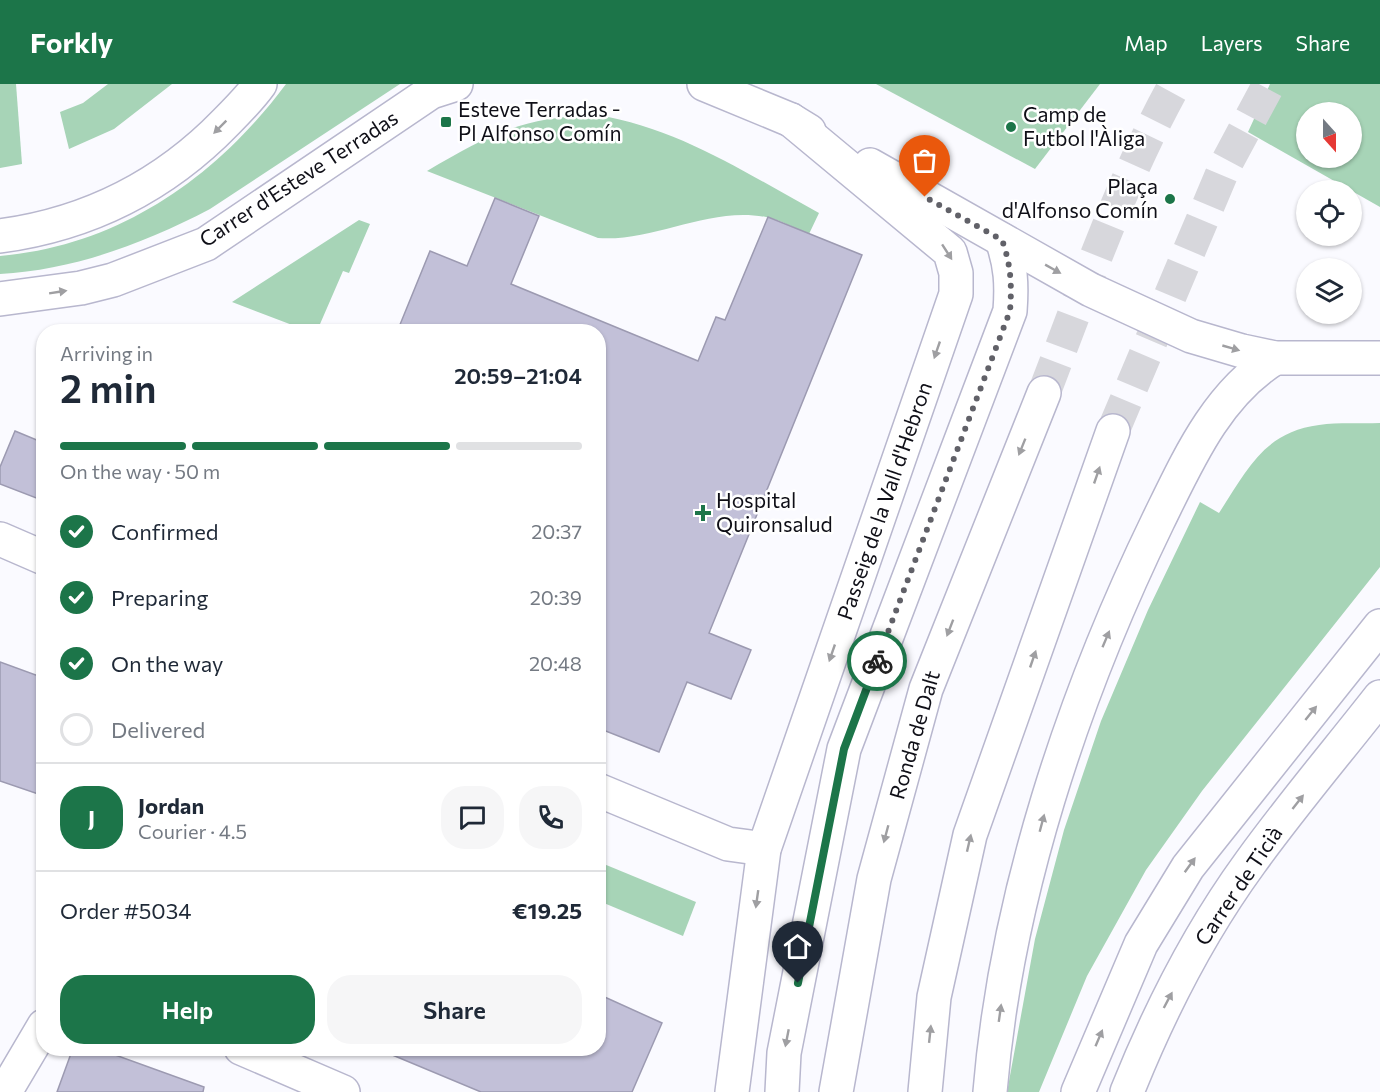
<!DOCTYPE html>
<html lang="en">
<head>
<meta charset="utf-8">
<style>
	:root { --surface:#fff; --page:#f6f6f7; --text:#1f2937; --muted:#747a83; --line:#e0e1e3; --accent:#1c7549 }
	body { margin:0; font-family:Commissioner,sans-serif; background:var(--page); color:var(--text); height:100vh; display:flex; flex-direction:column; font-size:22px; white-space:nowrap }
	* { box-sizing:border-box; margin:0 }
	p { font-size:20px; color:var(--muted) }
	.icon { flex:none; width:33px; height:33px; fill:none; stroke:currentColor; stroke-width:2; stroke-linecap:round; stroke-linejoin:round }
	.map { position:relative; flex:1; overflow:hidden }
	.drawer { position:absolute; left:36px; top:240px; width:570px; height:732px; display:flex; flex-direction:column; background:var(--surface); border-radius:24px; box-shadow:0 2px 4px #0004 }
	.drawer>* { flex:none }
	.needle { width:39px; rotate:159deg }
	.fabs { position:absolute; left:1296px; top:18px; display:grid; gap:12px }
	.fabs a { display:grid; place-items:center; width:66px; height:66px; border-radius:50%; background:var(--surface); box-shadow:0 2px 4px #0004; font-size:30px }
	.pin { position:absolute; display:grid; place-items:center; width:51px; height:51px; color:#fff; margin:-62px -26px; border-radius:50% 50% 50% 0; rotate:-45deg; box-shadow:0 0 6px #0007 }
	.pin .icon { rotate:45deg }
	.courier { position:absolute; display:grid; place-items:center; width:60px; height:60px; margin:-30px; border:4px solid #1c7549; border-radius:50%; background:#fff; color:#222; box-shadow:0 2px 8px #0007 }
	.summary em { font-style:normal; font-weight:600 }
	.summary div { display:flex; flex-direction:column-reverse }
	.summary { display:flex; align-items:center; justify-content:space-between; height:102px; padding:0 24px }
	h1 { font-size:39px; font-weight:600; line-height:45px }
	.bar { display:grid; grid-template-columns:repeat(4,1fr); gap:9px 6px; align-content:center; height:72px; padding:0 24px }
	.bar i { height:8px; border-radius:4px; background:var(--line) }
	.bar .on { background:var(--accent) }
	.bar p { grid-column:span 4 }
	.line { display:flex; align-items:center; gap:15px; padding:0 24px; border-top:2px solid var(--line) }
	.line div { flex:1 }
	.round { display:grid; place-items:center; flex:none; width:63px; height:63px; border-radius:24px; background:var(--page) }
	ol { padding:0 24px; list-style:none }
	li { display:flex; align-items:center; gap:18px; height:66px }
	li p { margin-inline-start:auto }
	li .icon { padding:6px; border-radius:50%; background:var(--accent); color:#fff; stroke-width:4 }
	li:last-child { color:var(--muted) }
	li i { width:33px; height:33px; border:3px solid var(--line); border-radius:50% }
	.primary-button { display:flex; gap:12px; margin-top:auto; padding:12px 24px }
	.primary-button a { flex:1; height:69px; border-radius:24px; background:var(--accent); color:#fff; font-size:24px; font-weight:600; line-height:69px; text-align:center }
	.primary-button a+a { background:var(--page); color:var(--text) }
	header { display:flex; align-items:center; gap:36px; box-sizing:border-box; height:84px; padding:0 30px; background:var(--accent); color:#fff }
	header strong { font-size:28px }
	nav { display:flex; gap:33px; margin-inline-start:auto; font-size:21px }
	.map>svg:first-child { display:block }
	.green { fill:#a7d4b7; fill-rule:evenodd }
	.building { fill:#c2c0d8; stroke:#9c9ab1; stroke-width:1.5 }
	.lines { fill:none; stroke-linecap:round; stroke-linejoin:round }
	.highway-tunnel { stroke:#d7d7dc; stroke-width:33; stroke-dasharray:33 16; stroke-linecap:butt }
	.minor-casing { stroke:#b8b7ce; stroke-width:36 }
	.highway-casing { stroke:#b8b7ce; stroke-width:36 }
	.minor { stroke:#fff; stroke-width:33 }
	.highway { stroke:#fff; stroke-width:33 }
	.oneway { fill:#9f9fa2 }
	.done { stroke:#616168; stroke-width:6; stroke-dasharray:0 10.8 }
	.route { stroke:#1c7549; stroke-width:8 }
	.poi-dot { fill:#1c7549; stroke:#fff; stroke-width:2 }
	.labels { text-anchor:middle; stroke-width:5; stroke-linejoin:round; paint-order:stroke }
	.poi-label { font-size:21px; fill:#0f0f17; stroke:#fff; text-anchor:start }
	.street-label { font-size:21px; fill:#0f0f17; stroke:#fff }
</style>
</head>
<body>
<header>
<strong>Forkly</strong>
<nav><a>Map</a><a>Layers</a><a>Share</a></nav>
</header>
<div class="map">
<svg width="1380" height="1008" viewBox="0 0 1380 1008">
	<rect width="100%" height="100%" fill="#fafaff"/>
	<g class="green">
		<path d="M0,0H16L22,80L0,84Z"/>
		<path d="M108,0H172L114,45L69,65L60,28L83,19Z"/>
		<path d="M286,0H400L210,125C145,159 74,186 0,190V172C119,162 217,93 286,0Z"/>
		<path d="M876,0H1100L1035,85Z"/>
		<path d="M1270,0H1380V123L1248,48ZM1306,28H1352V74H1306Z"/>
		<path d="M597,31C679,44 747,90 819,129L809,150C795,144 780,136 766,133C709,122 654,158 598,154L427,87C490,50 522,33 597,31Z"/>
		<path d="M359,136L370,140L349,189L343,187L317,247H308L232,218Z"/>
		<path d="M1380,339V483L1202,707L1146,786L1087,892L1039,1008H1007L1035,855L1064,746L1101,637L1148,526L1200,418L1219,429C1247,386 1264,348 1319,341C1339,338 1360,340 1380,339Z"/>
		<path d="M599,778L696,818L683,852L599,817Z"/>
	</g>
	<g class="building">
		<path d="M495,114L539,132L511,200L698,277L716,233L725,236L768,133L862,171L709,549L751,566L731,615L687,598L659,668L598,644V248H397L430,167L467,182Z"/>
		<path d="M15,347L44,359V417L0,400V383Z"/>
		<path d="M0,578L44,594V712L0,697Z"/>
		<path d="M598,910L662,939L632,1008H481L378,965L598,964Z"/>
		<path d="M73,964H96L204,1003L203,1008H57Z"/>
	</g>
	<g class="lines">
		<g class="highway-tunnel">
			<path d="M1044,309C1084,205 1121,97 1175,0"/>
			<path d="M1113,347L1225,82L1269,0"/>
		</g>
		<defs>
			<g id="minor">
				<path d="M704,0L791,36L809,47"/>
				<path d="M870,81L1091,206L1191,252L1242,267L1275,274H1380"/>
				<path d="M0,152C89,140 164,102 226,38C238,26 250,14 260,0"/>
				<path d="M0,215L81,204L113,196L206,160L431,8L456,0"/>
				<path d="M0,455L44,474"/>
				<path d="M598,706L728,760L764,765"/>
				<path d="M241,964L343,1008"/>
				<path d="M5,1008L44,942"/>
				<path d="M732,1008L764,765L956,210V189L950,168L791,36"/>
				<path d="M1078,1008L1141,860L1188,783L1380,542"/>
				<path d="M1127,1008C1159,928 1199,849 1250,779C1291,722 1337,668 1380,613"/>
			</g>
			<g id="highway">
				<path d="M782,1008L784,969L844,665L1010,227C1012,201 1011,181 1002,156"/>
				<path d="M836,1008L874,795L926,605L1044,309"/>
				<path d="M925,1008L934,913L970,751L1113,347"/>
				<path d="M990,1008C1006,813 1073,612 1158,437C1188,376 1216,311 1275,274"/>
			</g>
		</defs>
		<use href="#minor" class="minor-casing"/>
		<use href="#highway" class="highway-casing"/>
		<use href="#minor" class="minor"/>
		<use href="#highway" class="highway"/>
	</g>
	<defs><path id="oneway-solid" d="M-6-.8H1V-3.2L6.5 0L1 3.2V.8H-6Z" transform="scale(1.5)"/></defs>
	<g class="oneway">
		<use href="#oneway-solid" transform="translate(220 43) rotate(135)"/>
		<use href="#oneway-solid" transform="translate(947 168) rotate(57)"/>
		<use href="#oneway-solid" transform="translate(1053 185) rotate(29)"/>
		<use href="#oneway-solid" transform="translate(58 208) rotate(-9)"/>
		<use href="#oneway-solid" transform="translate(1231 264) rotate(16)"/>
		<use href="#oneway-solid" transform="translate(937 266) rotate(109)"/>
		<use href="#oneway-solid" transform="translate(1022 363) rotate(112)"/>
		<use href="#oneway-solid" transform="translate(1097 391) rotate(-71)"/>
		<use href="#oneway-solid" transform="translate(950 544) rotate(111)"/>
		<use href="#oneway-solid" transform="translate(1106 555) rotate(-67)"/>
		<use href="#oneway-solid" transform="translate(832 569) rotate(109)"/>
		<use href="#oneway-solid" transform="translate(1033 575) rotate(-71)"/>
		<use href="#oneway-solid" transform="translate(1311 629) rotate(-51)"/>
		<use href="#oneway-solid" transform="translate(1298 718) rotate(-52)"/>
		<use href="#oneway-solid" transform="translate(1042 739) rotate(-75)"/>
		<use href="#oneway-solid" transform="translate(886 750) rotate(105)"/>
		<use href="#oneway-solid" transform="translate(969 759) rotate(-77)"/>
		<use href="#oneway-solid" transform="translate(1190 781) rotate(-54)"/>
		<use href="#oneway-solid" transform="translate(757 815) rotate(98)"/>
		<use href="#oneway-solid" transform="translate(1168 916) rotate(-62)"/>
		<use href="#oneway-solid" transform="translate(1000 929) rotate(-82)"/>
		<use href="#oneway-solid" transform="translate(930 950) rotate(-84)"/>
		<use href="#oneway-solid" transform="translate(787 954) rotate(101)"/>
		<use href="#oneway-solid" transform="translate(1099 954) rotate(-67)"/>
	</g>
	<g class="lines">
		<path class="done" d="M877,577L1010,227C1012,201 1011,181 1002,156L925,113"/>
		<path class="route" d="M798,899L844,665L877,577"/>
	</g>
	<g class="poi-dot">
		<rect x="440" y="32" width="12" height="12" rx="3"/>
		<circle cx="1011" cy="43" r="6"/>
		<circle cx="1170" cy="115" r="6"/>
		<path d="M700 420h6v6h6v6h-6v6h-6v-6h-6v-6h6z"/>
	</g>
	<g class="labels">
		<g class="poi-label">
			<text x="458" y="33">Esteve Terradas -<tspan x="458" dy="24">Pl Alfonso Comín</tspan></text>
			<text x="1023" y="38">Camp de<tspan x="1023" dy="24">Futbol l'Àliga</tspan></text>
			<text x="1158" y="110" text-anchor="end">Plaça<tspan x="1158" dy="24">d'Alfonso Comín</tspan></text>
			<text x="716" y="424">Hospital<tspan x="716" dy="24">Quironsalud</tspan></text>
		</g>
		<g class="street-label">
			<text transform="translate(299 95) rotate(-33)" y="7">Carrer d'Esteve Terradas</text>
			<text transform="translate(885 417) rotate(-71)" y="7">Passeig de la Vall d'Hebron</text>
			<text transform="translate(915 651) rotate(-74)" y="7">Ronda de Dalt</text>
			<text transform="translate(1239 802) rotate(-56)" y="7">Carrer de Ticià</text>
		</g>
	</g>
</svg>
<div class="fabs">
<a><svg class="needle" viewBox="-14 -14 28 28"><path d="M0-13l5 13h-10z" fill="#e53935"/><path d="M0 13l5-13h-10z" fill="#747a83"/></svg></a>
<a><svg class="icon" aria-label="locate" viewBox="0 0 24 24"><circle cx="12" cy="12" r="6"/><path d="M12 2v4M12 18v4M2 12h4M18 12h4"/></svg></a>
<a><svg class="icon" aria-label="layers" viewBox="0 0 24 24"><path d="M12 4l9 5-9 5-9-5zM3 14l9 5 9-5"/></svg></a>
</div>
<div class="pin" style="left:925px;top:113px;background:#ea580c"><svg class="icon" aria-label="bag" viewBox="0 0 24 24"><path d="M5 8h14l-1 12H6zM9 8a3 3 0 0 1 6 0"/></svg></div>
<div class="pin" style="left:798px;top:899px;background:#1f2937"><svg class="icon" aria-label="home" viewBox="0 0 24 24"><path d="M3 11l9-7 9 7M6 9v11h12V9"/></svg></div>
<div class="courier" style="left:877px;top:577px"><svg class="icon" aria-label="bike" viewBox="0 0 24 24"><circle cx="6" cy="16" r="4"/><circle cx="18" cy="16" r="4"/><path d="M6 16l4-8h5l3 8M10 8l3 8H6M13 5h3"/></svg></div>
<section class="drawer">
<div class="summary"><div><h1>2 min</h1><p>Arriving in</p></div><em>20:59–21:04</em></div>
<div class="bar"><i class="on"></i><i class="on"></i><i class="on"></i><i></i><p>On the way · 50 m</p></div>
<ol>
<li><svg class="icon" aria-label="check" viewBox="0 0 24 24"><path d="M5 12l5 5 9-10"/></svg>Confirmed<p>20:37</p></li>
<li><svg class="icon" aria-label="check" viewBox="0 0 24 24"><path d="M5 12l5 5 9-10"/></svg>Preparing<p>20:39</p></li>
<li><svg class="icon" aria-label="check" viewBox="0 0 24 24"><path d="M5 12l5 5 9-10"/></svg>On the way<p>20:48</p></li>
<li><i></i>Delivered</li>
</ol>
<div class="line" style="height:108px"><b class="round" style="background:var(--accent);color:#fff">J</b><div><b>Jordan</b><p>Courier · 4.5</p></div><a class="round"><svg class="icon" aria-label="chat" viewBox="0 0 24 24"><path d="M4 5h16v11H9l-5 4z"/></svg></a><a class="round"><svg class="icon" aria-label="phone" viewBox="0 0 24 24"><path d="M5 4h4l2 5-3 2q2 4 5 5l2-3 5 2v4C11 20 4 13 5 4z"/></svg></a></div>
<div class="line" style="height:78px"><div>Order #5034</div><b>€19.25</b></div>
<div class="primary-button"><a>Help</a><a>Share</a></div>
</section>
</div>
</body>
</html>
